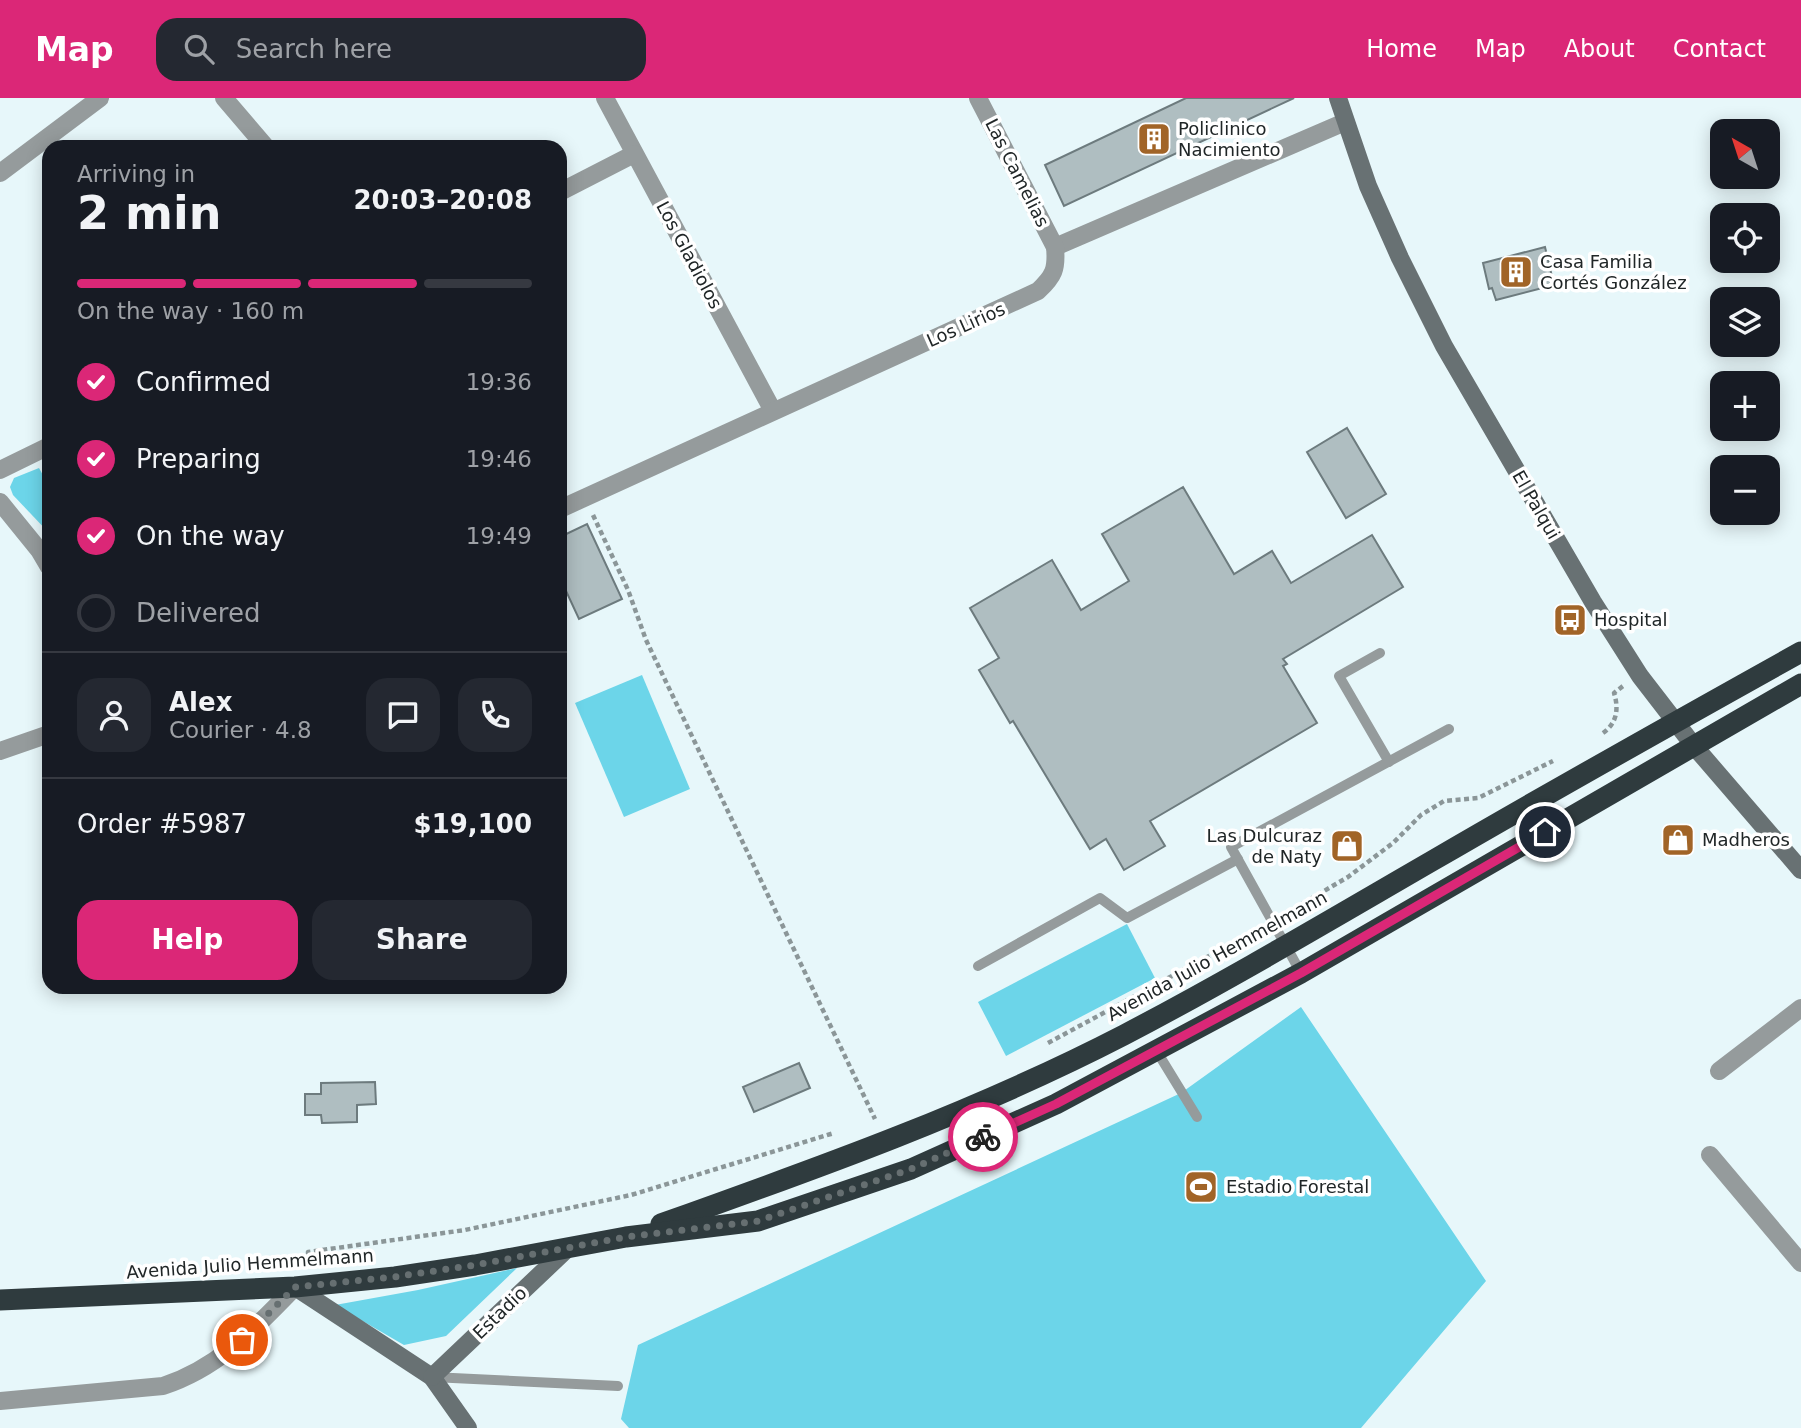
<!DOCTYPE html>
<html lang="en">
<head>
<meta charset="utf-8">
<style>
	:root { --surface:#171b24; --page:#242831; --text:#f1f3f6; --muted:#9ea1a6; --line:#363941; --accent:#db2777 }
	body { margin:0; font-family:"DejaVu Sans",sans-serif; background:var(--page); color:var(--text); height:100vh; display:flex; flex-direction:column; font-size:26px; white-space:nowrap }
	* { box-sizing:border-box; margin:0 }
	p { font-size:23px; color:var(--muted) }
	.icon { flex:none; width:38px; height:38px; fill:none; stroke:currentColor; stroke-width:2; stroke-linecap:round; stroke-linejoin:round }
	.map { position:relative; flex:1; overflow:hidden }
	.drawer { position:absolute; left:42px; top:42px; width:525px; height:854px; display:flex; flex-direction:column; background:var(--surface); border-radius:21px; box-shadow:0 4px 18px #0003 }
	.drawer>* { flex:none }
	.needle { width:46px; rotate:321deg }
	.controls { position:absolute; left:1710px; top:21px; display:grid; gap:14px }
	.controls a { display:grid; place-items:center; width:70px; height:70px; border-radius:14px; background:var(--surface); box-shadow:0 4px 18px #0003; font-size:35px }
	.pin { position:absolute; display:grid; place-items:center; width:60px; height:60px; color:#fff; margin:-30px; border:4px solid #fff; border-radius:50%; box-shadow:0 2px 7px #0007 }
	.courier { position:absolute; display:grid; place-items:center; width:70px; height:70px; margin:-35px; border:5px solid #db2777; border-radius:50%; background:#fff; color:#222; box-shadow:0 2px 9px #0007 }
	.summary em { font-style:normal; font-weight:800 }
	.summary div { display:flex; flex-direction:column-reverse }
	.summary { display:flex; align-items:center; justify-content:space-between; height:119px; padding:0 35px }
	h1 { font-size:46px; font-weight:800; line-height:52px }
	.bar { display:grid; grid-template-columns:repeat(4,1fr); gap:10px 7px; align-content:center; height:84px; padding:0 35px }
	.bar i { height:9px; border-radius:5px; background:var(--line) }
	.bar .active { background:var(--accent) }
	.bar p { grid-column:span 4 }
	.line { display:flex; align-items:center; gap:18px; padding:0 35px; border-top:2px solid var(--line) }
	.line div { flex:1 }
	.round { display:grid; place-items:center; flex:none; width:74px; height:74px; border-radius:21px; background:var(--page) }
	ol { padding:0 35px; list-style:none }
	li { display:flex; align-items:center; gap:21px; height:77px }
	li p { margin-inline-start:auto }
	li .icon { padding:7px; border-radius:50%; background:var(--accent); color:#fff; stroke-width:4 }
	li:last-child { color:var(--muted) }
	li i { width:38px; height:38px; border:4px solid var(--line); border-radius:50% }
	.cta { display:flex; gap:14px; margin-top:auto; padding:14px 35px }
	.cta a { flex:1; height:80px; border-radius:21px; background:var(--accent); color:#fff; font-size:28px; font-weight:800; line-height:80px; text-align:center }
	.cta a+a { background:var(--page); color:var(--text) }
	header { display:flex; align-items:center; gap:42px; box-sizing:border-box; height:98px; padding:0 35px; background:var(--accent); color:#fff }
	header strong { font-size:33px }
	nav { display:flex; gap:38px; margin-inline-start:auto; font-size:24px }
	.search { width:490px; height:63px; background:var(--page); display:flex; align-items:center; gap:18px; box-sizing:border-box; padding:0 24px; border-radius:21px; color:var(--muted); font-size:26px }
	.map>svg:first-child { display:block }
	.green { fill:#6cd5e9 }
	.building { fill:#afbec1; stroke:#6d7b7e; stroke-width:2 }
	.lines { fill:none; stroke-linecap:round; stroke-linejoin:round }
	.path { stroke:#8b9698; stroke-width:4.5; stroke-dasharray:5 3.5; stroke-linecap:butt }
	.lane { stroke:#959b9c; stroke-width:10 }
	.street { stroke:#959b9c; stroke-width:18 }
	.secondary { stroke:#687173; stroke-width:18 }
	.highway { stroke:#2f3b3e; stroke-width:21 }
	.done { stroke:#666f71; stroke-width:7; stroke-dasharray:0 12.6 }
	.route { stroke:#db2777; stroke-width:9 }
	.labels { text-anchor:middle; stroke-width:7; stroke-linejoin:round; paint-order:stroke }
	.poi-label { font-size:18px; fill:#202627; stroke:#fff; text-anchor:start }
	.street-label { font-size:18px; fill:#202627; stroke:#fff }
</style>
</head>
<body>
<header>
<strong>Map</strong>
<div class="search"><svg class="icon" aria-label="search" viewBox="0 0 24 24"><circle cx="10" cy="10" r="6"/><path d="M15 15l6 6"/></svg>Search here</div>
<nav><a>Home</a><a>Map</a><a>About</a><a>Contact</a></nav>
</header>
<div class="map">
<svg width="1801" height="1330" viewBox="0 0 1801 1330">
	<rect width="100%" height="100%" fill="#e7f7fa"/>
	<g class="green">
		<path d="M39,370L49,388V435L13,397L10,389L14,380Z"/>
		<path d="M642,577L690,691L624,719L575,605Z"/>
		<path d="M1127,826L1155,880L1006,958L978,904Z"/>
		<path d="M1301,909L1486,1183L1361,1330H629L621,1321L638,1247L1181,995Z"/>
		<path d="M517,1170L446,1238L404,1247L335,1207L418,1192Z"/>
	</g>
	<g class="building">
		<path d="M1186,0H1294L1064,108L1045,67Z"/>
		<path d="M1545,149L1554,187L1496,202L1492,190L1489,191L1483,165Z"/>
		<path d="M1347,330L1386,396L1346,420L1307,354Z"/>
		<path d="M1183,389L1234,476L1272,453L1291,485L1372,437L1403,489L1283,561L1287,566L1283,568L1317,625L1150,723L1165,748L1124,772L1106,741L1090,751L1013,623L1010,625L979,572L999,560L970,510L1052,462L1081,512L1129,483L1102,436Z"/>
		<path d="M587,426L622,501L579,521L560,480V439Z"/>
		<path d="M799,965L810,990L754,1014L743,989Z"/>
		<path d="M375,984L376,1006L357,1007V1024L322,1025L321,1017H305V996H321V985Z"/>
	</g>
	<g class="lines">
		<g class="path">
			<path d="M593,417L628,492L646,542L875,1021"/>
			<path d="M1603,635C1617,625 1619,611 1614,595L1623,588"/>
			<path d="M1288,814L1348,779L1393,745L1421,717L1444,703L1478,700L1553,663"/>
			<path d="M1048,945L1259,831"/>
			<path d="M309,1165L308,1154L465,1132L631,1097L834,1035"/>
		</g>
		<g class="lane">
			<path d="M1380,555L1339,578L1389,664"/>
			<path d="M978,868L1100,800L1127,820L1238,761"/>
			<path d="M1301,875L1231,749L1449,631"/>
			<path d="M1156,952L1197,1019"/>
			<path d="M432,1279L618,1288"/>
		</g>
		<g class="street">
			<path d="M224,0L266,49"/>
			<path d="M605,0L773,313"/>
			<path d="M0,75L100,0"/>
			<path d="M560,94L634,56"/>
			<path d="M1055,149L1345,24"/>
			<path d="M0,372L49,348"/>
			<path d="M0,404L39,452L49,469"/>
			<path d="M560,411L1038,193C1054,178 1057,171 1055,149L978,0"/>
			<path d="M0,653L49,636"/>
			<path d="M1719,973L1801,910"/>
			<path d="M1710,1057L1801,1165"/>
			<path d="M0,1303L163,1288C220,1269 254,1231 295,1189"/>
		</g>
		<g class="secondary">
			<path d="M1338,0L1368,88L1400,160L1444,248L1593,504L1640,578L1694,648L1801,772"/>
			<path d="M295,1189L432,1279L468,1330"/>
			<path d="M432,1279L568,1150"/>
		</g>
		<g class="highway">
			<path d="M661,1126C818,1070 975,1014 1124,937C1229,882 1330,822 1432,763C1554,692 1677,623 1801,554"/>
			<path d="M0,1202L295,1189L395,1179L475,1167L626,1139L758,1123L911,1071L1056,1006L1301,875L1801,586"/>
		</g>
	</g>
	<g class="lines">
		<path class="done" d="M242,1242L295,1189L394,1179L475,1167L626,1139L758,1123L911,1071L983,1039"/>
		<path class="route" d="M983,1039L1056,1006L1301,875L1545,734"/>
	</g>
	<defs>
		<symbol id="building-square" viewBox="-11 -11 22 22"><rect x="-9" y="-9" width="18" height="18" rx="4" fill="#a16427" stroke="#fff"/><path d="M-4-6H4V6H1V3H-1V6H-4ZM-2.5-4.3h1.7v1.8h-1.7ZM.8-4.3h1.7v1.8H.8ZM-2.5-1h1.7V.8h-1.7ZM.8-1h1.7V.8H.8Z" fill="#fff"/></symbol>
		<symbol id="bus-square" viewBox="-11 -11 22 22"><rect x="-9" y="-9" width="18" height="18" rx="4" fill="#a16427" stroke="#fff"/><path d="M-5-6H5V4H4V6H2V4H-2V6H-4V4H-5ZM-3.5-4V0h7V-4ZM-3.5 1.2v1.5H-2V1.2ZM2 1.2v1.5H3.5V1.2Z" fill="#fff"/></symbol>
		<symbol id="shop-square" viewBox="-11 -11 22 22"><rect x="-9" y="-9" width="18" height="18" rx="4" fill="#a16427" stroke="#fff"/><path d="M-5-2.5h2.3a2.7 3.5 0 0 1 5.4 0H5L5.5 6h-11ZM-1.5-2.5h3a1.5 2.3 0 0 0-3 0Z" fill="#fff"/></symbol>
		<symbol id="stadium-square" viewBox="-11 -11 22 22"><rect x="-9" y="-9" width="18" height="18" rx="4" fill="#a16427" stroke="#fff"/><path d="M0-5a6.5 5 0 1 0 0 10a6.5 5 0 1 0 0-10ZM-3.5-1.8h7v3.6h-7Z" fill="#fff"/></symbol>
	</defs>
	<g fill-rule="evenodd">
		<use href="#building-square" x="1135" y="22" width="38" height="38"/>
		<use href="#building-square" x="1497" y="155" width="38" height="38"/>
		<use href="#bus-square" x="1551" y="503" width="38" height="38"/>
		<use href="#shop-square" x="1659" y="723" width="38" height="38"/>
		<use href="#shop-square" x="1328" y="729" width="38" height="38"/>
		<use href="#stadium-square" x="1182" y="1070" width="38" height="38"/>
	</g>
	<g class="labels">
		<g class="poi-label">
			<text x="1178" y="37">Policlinico<tspan x="1178" dy="21">Nacimiento</tspan></text>
			<text x="1540" y="170">Casa Familia<tspan x="1540" dy="21">Cortés González</tspan></text>
			<text x="1594" y="528">Hospital</text>
			<text x="1322" y="744" text-anchor="end">Las Dulcuraz<tspan x="1322" dy="21">de Naty</tspan></text>
			<text x="1702" y="748">Madheros</text>
			<text x="1226" y="1095">Estadio Forestal</text>
		</g>
		<g class="street-label">
			<text transform="translate(1017 75) rotate(63)" y="6">Las Camelias</text>
			<text transform="translate(689 157) rotate(62)" y="6">Los Gladiolos</text>
			<text transform="translate(966 227) rotate(-24)" y="6">Los Lirios</text>
			<text transform="translate(1536 407) rotate(60)" y="6">El Palqui</text>
			<text transform="translate(1217 858) rotate(-29)" y="6">Avenida Julio Hemmelmann</text>
			<text transform="translate(250 1166) rotate(-4)" y="6">Avenida Julio Hemmelmann</text>
			<text transform="translate(500 1215) rotate(-44)" y="6">Estadio</text>
		</g>
	</g>
</svg>
<div class="controls">
<a><svg class="needle" viewBox="-14 -14 28 28"><path d="M0-13l5 13h-10z" fill="#e53935"/><path d="M0 13l5-13h-10z" fill="#9ea1a6"/></svg></a>
<a><svg class="icon" aria-label="locate" viewBox="0 0 24 24"><circle cx="12" cy="12" r="6"/><path d="M12 2v4M12 18v4M2 12h4M18 12h4"/></svg></a>
<a><svg class="icon" aria-label="layers" viewBox="0 0 24 24"><path d="M12 4l9 5-9 5-9-5zM3 14l9 5 9-5"/></svg></a>
<a>+</a>
<a>−</a>
</div>
<div class="pin" style="left:242px;top:1242px;background:#ea580c"><svg class="icon" aria-label="bag" viewBox="0 0 24 24"><path d="M5 8h14l-1 12H6zM9 8a3 3 0 0 1 6 0"/></svg></div>
<div class="pin" style="left:1545px;top:734px;background:#1f2937"><svg class="icon" aria-label="home" viewBox="0 0 24 24"><path d="M3 11l9-7 9 7M6 9v11h12V9"/></svg></div>
<div class="courier" style="left:983px;top:1039px"><svg class="icon" aria-label="bike" viewBox="0 0 24 24"><circle cx="6" cy="16" r="4"/><circle cx="18" cy="16" r="4"/><path d="M6 16l4-8h5l3 8M10 8l3 8H6M13 5h3"/></svg></div>
<section class="drawer">
<div class="summary"><div><h1>2 min</h1><p>Arriving in</p></div><em>20:03–20:08</em></div>
<div class="bar"><i class="active"></i><i class="active"></i><i class="active"></i><i></i><p>On the way · 160 m</p></div>
<ol>
<li><svg class="icon" aria-label="check" viewBox="0 0 24 24"><path d="M5 12l5 5 9-10"/></svg>Confirmed<p>19:36</p></li>
<li><svg class="icon" aria-label="check" viewBox="0 0 24 24"><path d="M5 12l5 5 9-10"/></svg>Preparing<p>19:46</p></li>
<li><svg class="icon" aria-label="check" viewBox="0 0 24 24"><path d="M5 12l5 5 9-10"/></svg>On the way<p>19:49</p></li>
<li><i></i>Delivered</li>
</ol>
<div class="line" style="height:126px"><a class="round"><svg class="icon" aria-label="person" viewBox="0 0 24 24"><circle cx="12" cy="8" r="4"/><path d="M4 21q1-7 8-7t8 7"/></svg></a><div><b>Alex</b><p>Courier · 4.8</p></div><a class="round"><svg class="icon" aria-label="chat" viewBox="0 0 24 24"><path d="M4 5h16v11H9l-5 4z"/></svg></a><a class="round"><svg class="icon" aria-label="phone" viewBox="0 0 24 24"><path d="M5 4h4l2 5-3 2q2 4 5 5l2-3 5 2v4C11 20 4 13 5 4z"/></svg></a></div>
<div class="line" style="height:91px"><div>Order #5987</div><b>$19,100</b></div>
<div class="cta"><a>Help</a><a>Share</a></div>
</section>
</div>
</body>
</html>
